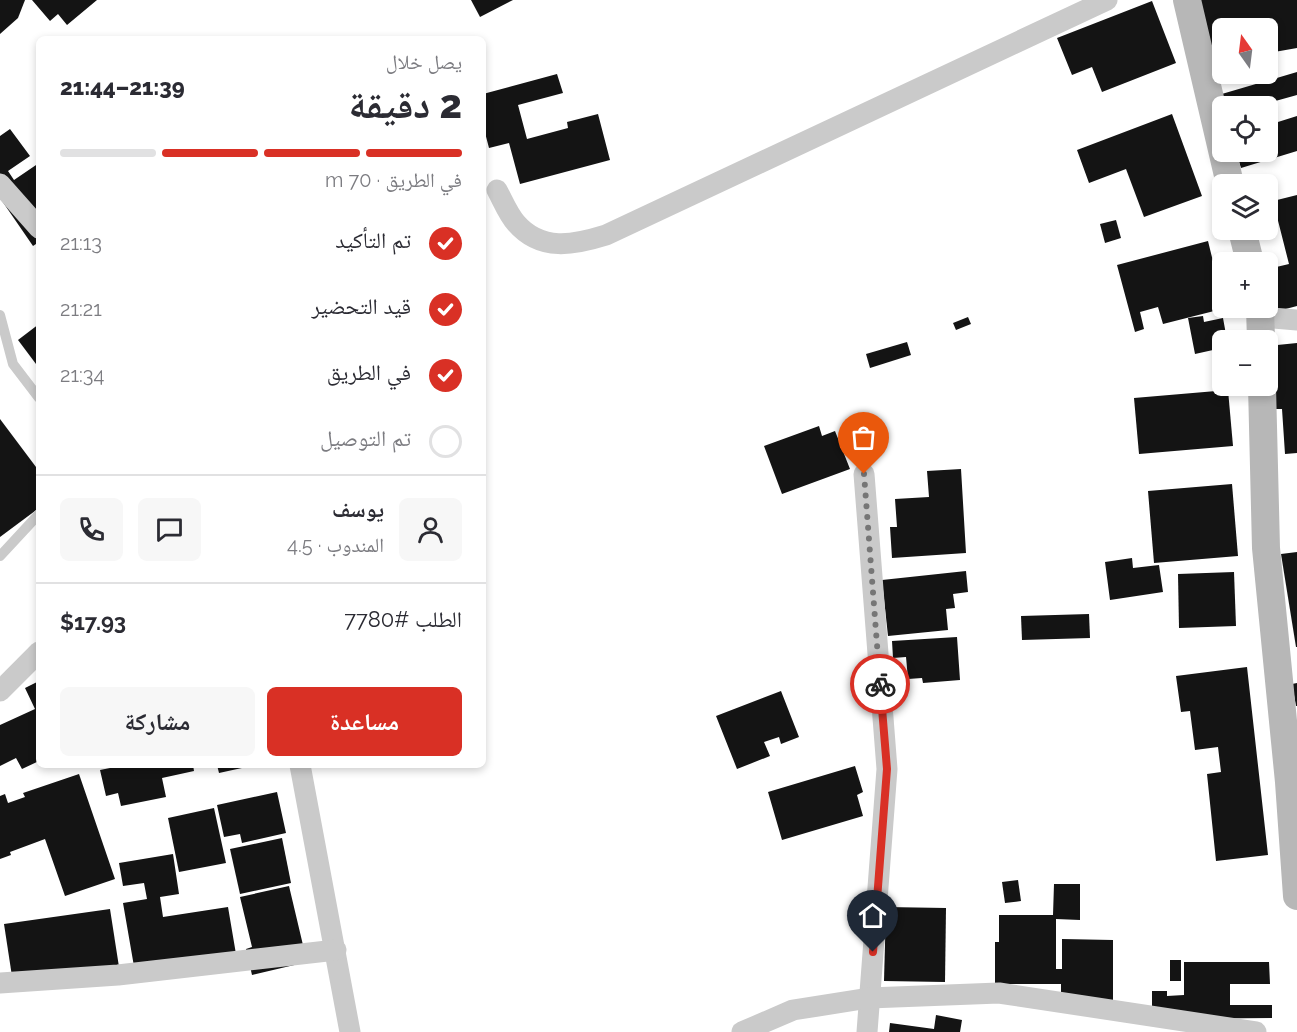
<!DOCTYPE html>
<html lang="ar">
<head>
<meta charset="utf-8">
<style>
	:root { --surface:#fff; --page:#f7f7f7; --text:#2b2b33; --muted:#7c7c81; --line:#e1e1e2; --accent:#d93025 }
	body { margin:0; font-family:Raleway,"Noto Naskh Arabic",sans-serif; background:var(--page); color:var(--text); direction:rtl; height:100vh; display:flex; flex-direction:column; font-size:22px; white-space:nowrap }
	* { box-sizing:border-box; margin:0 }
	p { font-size:20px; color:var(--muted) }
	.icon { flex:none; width:33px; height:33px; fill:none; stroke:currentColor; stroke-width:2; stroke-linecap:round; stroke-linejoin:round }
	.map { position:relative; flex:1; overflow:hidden; direction:ltr }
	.details { position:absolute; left:36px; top:36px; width:450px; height:732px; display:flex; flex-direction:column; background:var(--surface); border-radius:9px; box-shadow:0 3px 9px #0003; direction:rtl }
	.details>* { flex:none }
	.needle { width:39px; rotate:346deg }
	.fabs { position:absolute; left:1212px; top:18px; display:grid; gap:12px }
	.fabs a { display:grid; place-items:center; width:66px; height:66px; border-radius:9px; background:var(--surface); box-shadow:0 3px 9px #0003; font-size:30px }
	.pin { position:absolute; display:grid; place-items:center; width:51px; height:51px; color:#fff; margin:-62px -26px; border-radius:50% 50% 50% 0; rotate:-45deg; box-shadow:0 0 6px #0007 }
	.pin .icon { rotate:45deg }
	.courier { position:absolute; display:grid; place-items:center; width:60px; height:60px; margin:-30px; border:4px solid #d93025; border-radius:50%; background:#fff; color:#222; box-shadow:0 2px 8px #0007 }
	.headline em { font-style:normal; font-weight:800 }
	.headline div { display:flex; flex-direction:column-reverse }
	.headline { display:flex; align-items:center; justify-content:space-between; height:102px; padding:0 24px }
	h1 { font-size:39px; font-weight:800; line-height:45px }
	.bar { display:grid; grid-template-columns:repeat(4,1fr); gap:9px 6px; align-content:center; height:72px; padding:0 24px }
	.bar i { height:8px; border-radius:4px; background:var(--line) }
	.bar .on { background:var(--accent) }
	.bar p { grid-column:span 4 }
	.line { display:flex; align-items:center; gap:15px; padding:0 24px; border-top:2px solid var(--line) }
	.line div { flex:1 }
	.round { display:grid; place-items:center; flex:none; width:63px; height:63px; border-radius:9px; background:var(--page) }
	ol { padding:0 24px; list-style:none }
	li { display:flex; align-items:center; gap:18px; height:66px }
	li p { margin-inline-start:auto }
	li .icon { padding:6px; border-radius:50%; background:var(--accent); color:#fff; stroke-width:4 }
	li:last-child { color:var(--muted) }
	li i { width:33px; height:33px; border:3px solid var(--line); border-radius:50% }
	.cta { display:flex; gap:12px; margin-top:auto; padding:12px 24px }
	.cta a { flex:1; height:69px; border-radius:9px; background:var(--accent); color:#fff; font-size:24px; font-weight:800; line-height:69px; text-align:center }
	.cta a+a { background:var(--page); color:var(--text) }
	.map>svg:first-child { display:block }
	.building { fill:#141414 }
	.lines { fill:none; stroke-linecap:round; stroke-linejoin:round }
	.lane { stroke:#cacaca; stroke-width:10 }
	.street { stroke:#cacaca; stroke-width:21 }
	.secondary { stroke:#b7b7b7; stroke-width:28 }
	.done { stroke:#767676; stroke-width:6; stroke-dasharray:0 10.8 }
	.route { stroke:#d93025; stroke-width:8 }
</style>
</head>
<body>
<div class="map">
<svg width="1297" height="1032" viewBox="0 0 1297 1032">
	<rect width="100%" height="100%" fill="#fff"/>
	<g class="building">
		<path d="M0,0H25L18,18L0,34Z"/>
		<path d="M32,0H97L67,25L58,14L50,21Z"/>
		<path d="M471,0H513L480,17Z"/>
		<path d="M1197,0H1297V48L1268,53V28H1222V60L1207,63Z"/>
		<path d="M1152,1L1176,63L1102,92L1092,67L1072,75L1057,38Z"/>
		<path d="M1297,72V95L1258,106H1222L1215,96Z"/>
		<path d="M557,74L563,93L518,105L527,139L568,128L567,122L598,114L610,160L520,184L509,143L489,148L483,125V94Z"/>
		<path d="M1172,114L1202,196L1144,217L1126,169L1089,183L1077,150Z"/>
		<path d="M1297,116V151L1241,168L1236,152H1268V125Z"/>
		<path d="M10,129L30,156L8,171L14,180L39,163V242L33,246L0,198V136Z"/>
		<path d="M1297,195V306L1278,311L1268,269L1289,264L1273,201Z"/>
		<path d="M1116,220L1121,238L1105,243L1100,224Z"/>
		<path d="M1208,241L1222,298V309L1163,324L1158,307L1140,312L1144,329L1135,332L1117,265Z"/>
		<path d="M1203,316L1204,322L1223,318L1227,340H1222V348L1195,354L1188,318Z"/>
		<path d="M968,317L971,324L956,330L953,323Z"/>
		<path d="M39,324V368L18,340Z"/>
		<path d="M907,342L911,355L870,368L866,354Z"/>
		<path d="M1297,343V453L1285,454L1282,409H1273L1268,346Z"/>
		<path d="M1228,390L1233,446L1139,454L1134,398Z"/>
		<path d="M0,419L39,471V508L0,537Z"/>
		<path d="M819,426L822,436L835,431L850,469L782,494L764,446Z"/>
		<path d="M961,469L966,553L892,558L890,527H897L895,499L929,497L927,471Z"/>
		<path d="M1232,484L1238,556L1154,563L1148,491Z"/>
		<path d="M1297,552V647H1296L1281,554Z"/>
		<path d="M1132,558L1133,568L1159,565L1163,592L1110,600L1105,562Z"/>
		<path d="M966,571L968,592L953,594L955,608L946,609L948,630L888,636L882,580Z"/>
		<path d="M1234,572L1236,626L1179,628L1178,574Z"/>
		<path d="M1089,614L1090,638L1022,640L1021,616Z"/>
		<path d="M957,637L960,680L923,683L922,678L908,679L906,657L893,658L892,641Z"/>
		<path d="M1247,667L1268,855L1216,861L1207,774L1221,772L1218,747L1195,750L1190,711L1181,712L1176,676Z"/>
		<path d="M39,681V761L22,769L16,758L0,766V725L35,709L25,688Z"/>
		<path d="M1297,683V706H1296L1292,684Z"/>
		<path d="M781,691L799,737L781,744L779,737L764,742L770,756L737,769L716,716Z"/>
		<path d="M125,765H193L194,771L162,778L166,797L121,806L118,793L106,796L100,770Z"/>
		<path d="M217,765H251V766L219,773Z"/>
		<path d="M855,766L863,792L857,795L863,816L782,840L768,792Z"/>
		<path d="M79,774L115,879L65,896L45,839L10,852L11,855L0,859V796L5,794L8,803L25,797L23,793Z"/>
		<path d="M277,792L286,833L242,843L240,834L224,837L217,805Z"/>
		<path d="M214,808L226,863L179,872L168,818Z"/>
		<path d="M282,838L291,883L240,894L230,849Z"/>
		<path d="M173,854L179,894L160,897L163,917L228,907L237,960L136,978L123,903L147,899L144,883L123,886L119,863Z"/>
		<path d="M1018,880L1021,901L1005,903L1002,882Z"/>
		<path d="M1054,884H1080V920L1056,919V969H1062V939L1113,940V1002L1061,1001V984H995V942H999V915H1053Z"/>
		<path d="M289,886L307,962L252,975L246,949L252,947L240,897Z"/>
		<path d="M886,907L946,908L945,982L884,981Z"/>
		<path d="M110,909L119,967L13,983L4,924Z"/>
		<rect x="1170" y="960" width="11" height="21"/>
		<path d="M1184,962H1269L1270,984H1230V1005H1272V1018L1152,1019V991H1167V996L1184,995Z"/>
		<path d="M936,1015L962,1020L960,1032H889L890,1023L934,1029Z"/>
	</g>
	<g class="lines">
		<g class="lane">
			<path d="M0,315L13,364L39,398"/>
			<path d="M0,556L39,514"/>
		</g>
		<g class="street">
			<path d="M0,184L39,228"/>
			<path d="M497,190C503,201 508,214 516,223C541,252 574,245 606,235L1107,0"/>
			<path d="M1260,317L1297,320"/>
			<path d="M864,474L887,769L867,1032"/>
			<path d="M0,691L39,652"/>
			<path d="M300,765L350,1032"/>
			<path d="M0,983L118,975L336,950"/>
			<path d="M742,1032L793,1010L869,998L999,993L1256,1032"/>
		</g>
		<g class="secondary">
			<path d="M1187,0L1230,184"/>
			<path d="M1242,230L1250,262"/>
			<path d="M1260,308L1261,340"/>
			<path d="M1262,386L1266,548L1289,782L1297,896"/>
		</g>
	</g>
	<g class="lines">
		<path class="done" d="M864,474L880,684"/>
		<path class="route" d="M873,952L887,769L880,684"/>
	</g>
</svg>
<div class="fabs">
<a><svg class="needle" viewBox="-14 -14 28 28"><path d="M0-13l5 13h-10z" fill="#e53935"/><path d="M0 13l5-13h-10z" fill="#7c7c81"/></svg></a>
<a><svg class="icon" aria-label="locate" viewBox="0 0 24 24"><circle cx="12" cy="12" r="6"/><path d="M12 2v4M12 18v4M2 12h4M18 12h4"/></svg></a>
<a><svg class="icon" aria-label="layers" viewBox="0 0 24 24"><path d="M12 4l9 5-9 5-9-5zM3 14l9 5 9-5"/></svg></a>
<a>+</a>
<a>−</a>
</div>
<div class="pin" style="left:864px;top:474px;background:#ea580c"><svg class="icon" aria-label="bag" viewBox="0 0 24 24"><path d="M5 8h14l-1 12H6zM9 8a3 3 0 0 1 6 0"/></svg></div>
<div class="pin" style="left:873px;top:952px;background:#1f2937"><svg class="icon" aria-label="home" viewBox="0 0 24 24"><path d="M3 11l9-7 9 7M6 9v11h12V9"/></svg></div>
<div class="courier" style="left:880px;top:684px"><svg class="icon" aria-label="bike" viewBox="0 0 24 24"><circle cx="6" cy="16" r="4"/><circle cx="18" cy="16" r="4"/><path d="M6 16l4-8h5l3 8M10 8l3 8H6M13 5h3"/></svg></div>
<section class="details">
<div class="headline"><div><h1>2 دقيقة</h1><p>يصل خلال</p></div><em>21:39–21:44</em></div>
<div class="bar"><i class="on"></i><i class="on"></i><i class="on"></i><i></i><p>في الطريق · 70 m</p></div>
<ol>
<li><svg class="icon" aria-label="check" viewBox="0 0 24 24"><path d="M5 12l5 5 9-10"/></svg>تم التأكيد<p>21:13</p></li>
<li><svg class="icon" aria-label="check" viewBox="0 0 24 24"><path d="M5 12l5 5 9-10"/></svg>قيد التحضير<p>21:21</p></li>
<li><svg class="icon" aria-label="check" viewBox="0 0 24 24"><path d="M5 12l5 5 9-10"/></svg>في الطريق<p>21:34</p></li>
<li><i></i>تم التوصيل</li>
</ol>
<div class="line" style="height:108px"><a class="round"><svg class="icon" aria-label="person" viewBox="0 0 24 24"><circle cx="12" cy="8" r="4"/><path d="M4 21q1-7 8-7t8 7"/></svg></a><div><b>يوسف</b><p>المندوب · 4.5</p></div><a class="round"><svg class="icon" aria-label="chat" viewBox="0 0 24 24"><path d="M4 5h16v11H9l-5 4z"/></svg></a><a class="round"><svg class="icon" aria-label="phone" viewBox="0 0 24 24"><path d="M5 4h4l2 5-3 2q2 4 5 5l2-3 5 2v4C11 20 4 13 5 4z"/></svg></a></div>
<div class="line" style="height:78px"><div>الطلب #7780</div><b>$17.93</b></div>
<div class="cta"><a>مساعدة</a><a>مشاركة</a></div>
</section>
</div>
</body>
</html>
